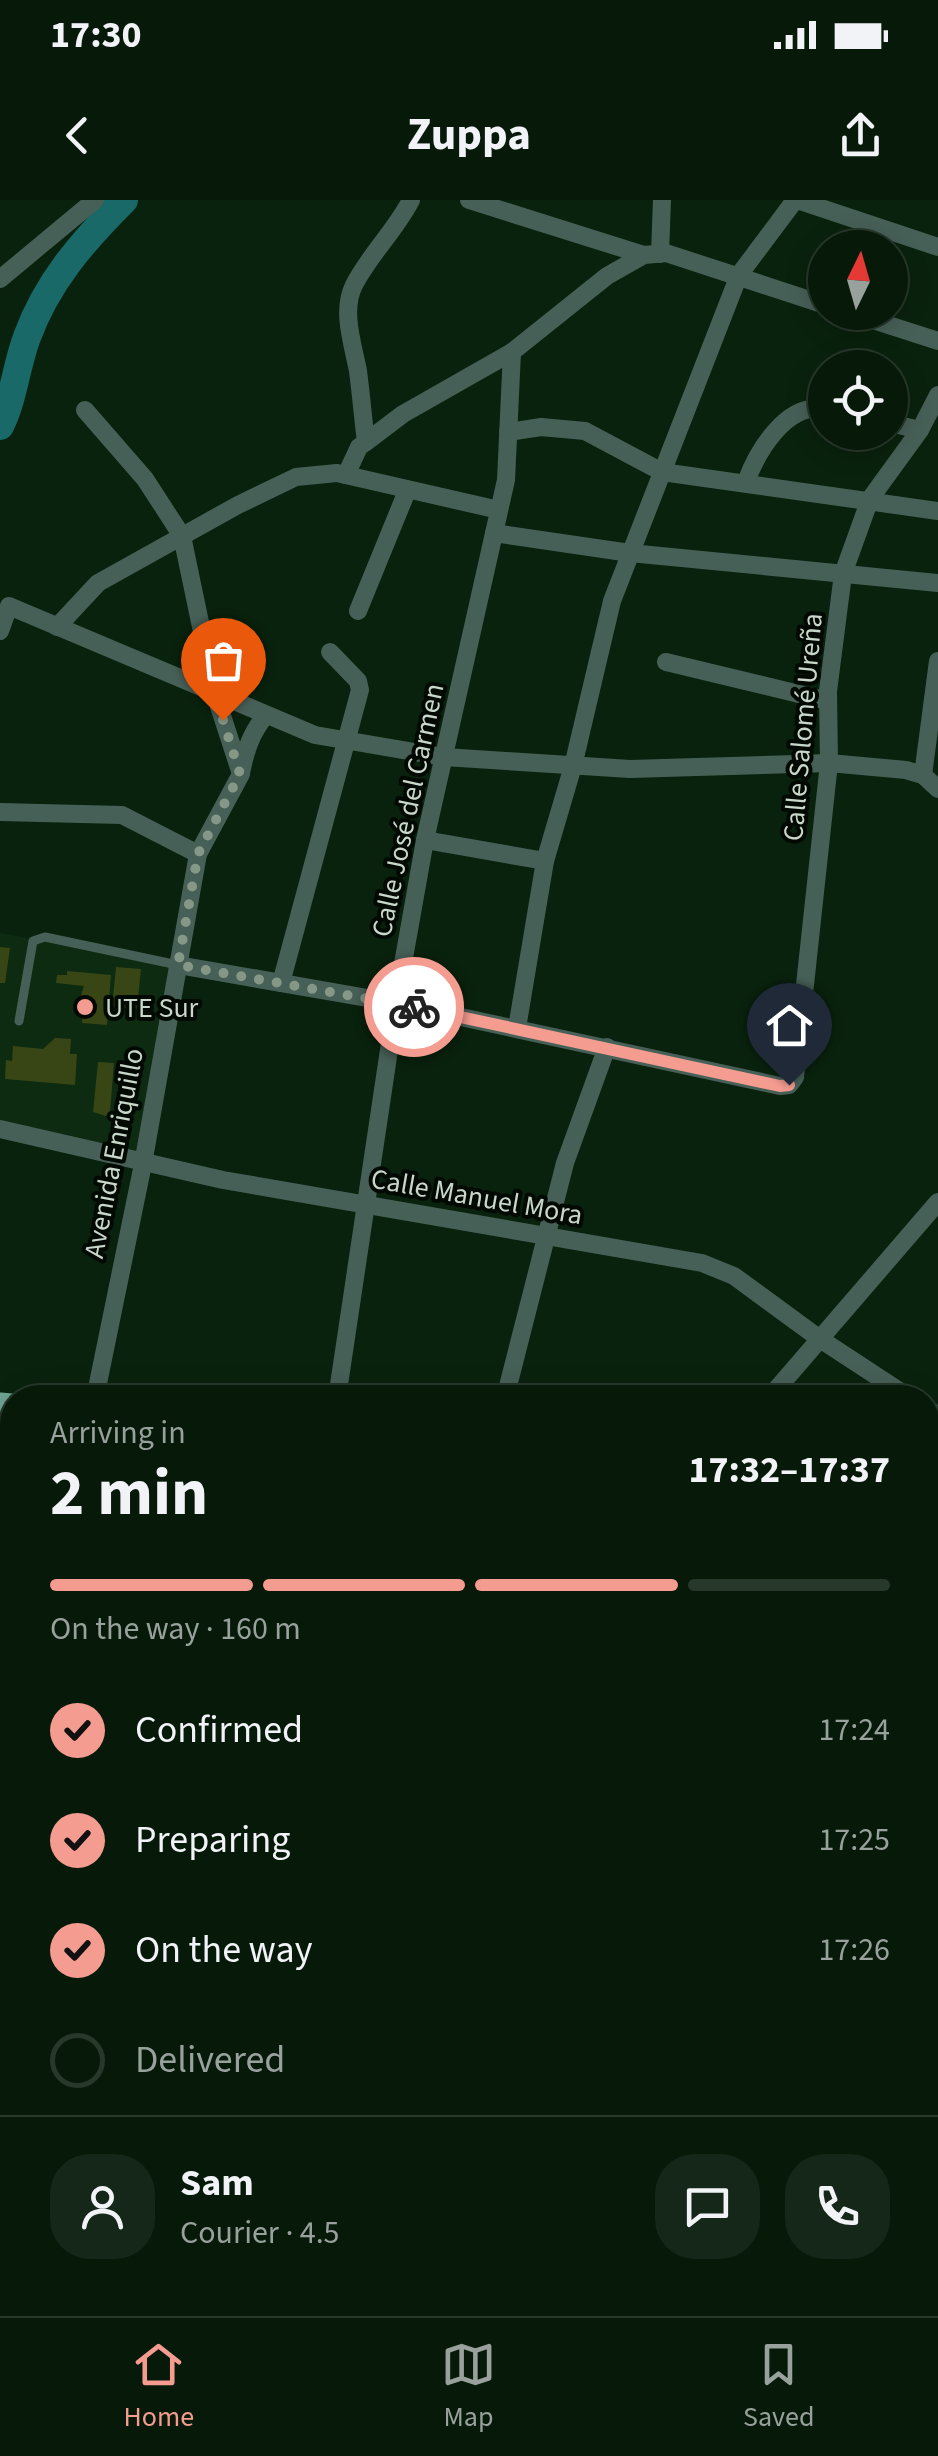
<!DOCTYPE html>
<html lang="en">
<head>
<meta charset="utf-8">
<style>
	:root { --surface:#071a0a; --page:#152718; --text:#f1f3f6; --muted:#98a19c; --line:#28382b; --accent:#f59c91 }
	body { margin:0; font-family:"Source Sans 3",sans-serif; background:var(--page); color:var(--text); height:100vh; display:flex; flex-direction:column; font-size:38px; white-space:nowrap }
	* { box-sizing:border-box; margin:0 }
	p { font-size:32px; color:var(--muted) }
	.icon { flex:none; width:55px; height:55px; fill:none; stroke:currentColor; stroke-width:2; stroke-linecap:round; stroke-linejoin:round }
	.map { position:relative; flex:1; overflow:hidden }
	.panel { position:absolute; left:0px; top:1185px; width:940px; height:932px; display:flex; flex-direction:column; background:var(--surface); border-radius:40px 40px 0 0; box-shadow:0 5px 25px #0003,0 0 0 2px var(--line) }
	.panel>* { flex:none }
	.needle { width:65px; rotate:5deg }
	.buttons { position:absolute; left:808px; top:30px; display:grid; gap:20px }
	.buttons a { display:grid; place-items:center; width:100px; height:100px; border-radius:50%; background:var(--surface); box-shadow:0 5px 25px #0003,0 0 0 2px var(--line); font-size:50px }
	.pin { position:absolute; display:grid; place-items:center; width:85px; height:85px; color:#fff; margin:-102px -42px; border-radius:50% 50% 50% 0; rotate:-45deg; box-shadow:0 0 10px #0007 }
	.pin .icon { rotate:45deg }
	.courier { position:absolute; display:grid; place-items:center; width:100px; height:100px; margin:-50px; border:8px solid #f59c91; border-radius:50%; background:#fff; color:#222; box-shadow:0 2px 12px #0007 }
	.head em { font-style:normal; font-weight:700 }
	.head div { display:flex; flex-direction:column-reverse }
	.head { display:flex; align-items:center; justify-content:space-between; height:170px; padding:0 50px }
	h1 { font-size:65px; font-weight:700; line-height:75px }
	.bar { display:grid; grid-template-columns:repeat(4,1fr); gap:15px 10px; align-content:center; height:120px; padding:0 50px }
	.bar i { height:12px; border-radius:8px; background:var(--line) }
	.bar .current { background:var(--accent) }
	.bar p { grid-column:span 4 }
	.line { display:flex; align-items:center; gap:25px; padding:0 50px; border-top:2px solid var(--line) }
	.line div { flex:1 }
	.round { display:grid; place-items:center; flex:none; width:105px; height:105px; border-radius:40px; background:var(--page) }
	ol { padding:0 50px; list-style:none }
	li { display:flex; align-items:center; gap:30px; height:110px }
	li p { margin-inline-start:auto }
	li .icon { padding:10px; border-radius:50%; background:var(--accent); color:#111; stroke-width:4 }
	li:last-child { color:var(--muted) }
	li i { width:55px; height:55px; border:5px solid var(--line); border-radius:50% }
	.status { display:flex; justify-content:space-between; align-items:center; height:70px; padding:0 50px; background:var(--surface); direction:ltr }
	.status svg { height:28px; fill:currentColor }
	header { display:flex; justify-content:space-between; align-items:center; height:130px; padding:0 50px; background:var(--surface); font-size:45px; font-weight:700 }
	.menu { display:flex; justify-content:space-around; align-items:center; height:140px; border-top:2px solid var(--line); background:var(--surface); font-size:28px; color:var(--muted) }
	.menu a { display:grid; justify-items:center; gap:5px }
	.menu .current { color:var(--accent) }
	.map>svg:first-child { display:block }
	.built { fill:#0c2b11 }
	.lines { fill:none; stroke-linecap:round; stroke-linejoin:round }
	.river { stroke:#196969; stroke-width:28 }
	.building { fill:#384615 }
	.lane { stroke:#476057; stroke-width:9 }
	.street { stroke:#476057; stroke-width:18 }
	.secondary { stroke:#5e8678; stroke-width:22 }
	.primary { stroke:#70a593; stroke-width:25 }
	.done { stroke:#859887; stroke-width:10; stroke-dasharray:0 18 }
	.route { stroke:#f59c91; stroke-width:12 }
	.poi-dot { fill:#f59c91; stroke:#020903; stroke-width:4 }
	.labels { text-anchor:middle; stroke-width:8; stroke-linejoin:round; paint-order:stroke }
	.street-label { font-size:28px; fill:#c8d7c9; stroke:#020903 }
	.poi-label { font-size:28px; fill:#c8d7c9; stroke:#020903; text-anchor:start }
</style>
</head>
<body>
<div class="status"><b>17:30</b><svg viewBox="0 0 49 12"><path d="M0 12V9h3v3zM5 12V6h3v6zM10 12V3h3v9zM15 12V0h3v12zM26 1h20v11H26zM47 4h2v5h-2z"/></svg></div>
<header><svg class="icon" aria-label="back" viewBox="0 0 24 24"><path d="M15 5l-7 7 7 7"/></svg>Zuppa<svg class="icon" aria-label="share" viewBox="0 0 24 24"><path d="M12 15V3M7 8l5-5 5 5M5 13v7h14v-7"/></svg></header>
<div class="map">
<svg width="938" height="2116" viewBox="0 0 938 2116">
	<rect width="100%" height="100%" fill="#09220d"/>
	<g class="built">
		<path d="M0,733L178,765L143,964L0,929Z"/>
		<path d="M697,2105H882L873,2116H688Z"/>
	</g>
	<g class="lines">
		<path class="river" d="M0,226C14,198 16,166 27,137C47,82 83,41 124,0"/>
	</g>
	<g class="building">
		<path d="M0,747L10,748L5,783H0Z"/>
		<path d="M116,767L141,769L137,809L112,807Z"/>
		<path d="M67,771L111,775L107,825L82,823L84,801H79L84,786L56,783L57,775H67Z"/>
		<path d="M55,838L71,839L70,854H77L75,885L5,879L6,860L12,861L13,846L43,849Z"/>
		<path d="M98,862L114,863L110,912L106,916L93,912Z"/>
		<path d="M0,1810L12,1820V1848L0,1839Z"/>
		<path d="M567,2105H581L595,2116H559Z"/>
	</g>
	<g class="lines">
		<g class="lane">
			<path d="M19,821L33,741L45,737L178,765"/>
			<path d="M719,2116L728,2105"/>
			<path d="M830,2116L840,2105"/>
		</g>
		<g class="street">
			<path d="M469,0L644,55L666,53L825,105"/>
			<path d="M797,0L938,47"/>
			<path d="M660,54L662,0"/>
			<path d="M0,79L95,0"/>
			<path d="M848,112L938,141"/>
			<path d="M85,210L145,279L182,336L215,494L241,574L198,654L143,964L95,1198"/>
			<path d="M890,223L920,230"/>
			<path d="M508,232L541,227L585,231L662,272L938,311"/>
			<path d="M366,242C363,218 361,194 358,171C353,144 341,111 354,85C370,54 395,31 411,0"/>
			<path d="M346,275L359,247L366,242L403,214L512,152L607,76L644,55"/>
			<path d="M746,282C757,252 786,202 825,209"/>
			<path d="M494,333L630,353L938,383"/>
			<path d="M358,411L407,291"/>
			<path d="M57,427L98,383L238,305L296,277L337,273L499,310"/>
			<path d="M0,431L9,406L315,535L444,557L630,569L829,563L906,570L923,575L938,589"/>
			<path d="M666,462L828,501"/>
			<path d="M241,573C246,549 251,533 266,515"/>
			<path d="M923,575L938,461"/>
			<path d="M0,612L122,615L198,654"/>
			<path d="M425,640L545,661"/>
			<path d="M178,765L396,803L780,886L789,885L795,877L829,563L828,491L843,374L870,299L920,230L938,195"/>
			<path d="M281,783L360,490L358,481L330,452"/>
			<path d="M517,828L545,661L573,566L612,401L739,75L795,0"/>
			<path d="M0,929L223,980L702,1063L734,1076L820,1139L910,1198"/>
			<path d="M337,1198L396,803L425,640L506,280L512,152"/>
			<path d="M505,1198L565,963L607,847"/>
			<path d="M769,1198L938,1002"/>
			<path d="M928,1209L938,1216"/>
			<path d="M0,1405L12,1406"/>
			<path d="M928,1405L938,1393"/>
			<path d="M928,1441L938,1451"/>
			<path d="M928,1645L938,1654"/>
			<path d="M928,1798L938,1786"/>
			<path d="M928,1898L938,1907"/>
			<path d="M0,1942L12,1928"/>
			<path d="M0,1952L12,1962"/>
			<path d="M928,2025L938,2013"/>
			<path d="M928,2078L938,2084"/>
			<path d="M0,2096L12,2101"/>
			<path d="M22,2105L47,2116"/>
			<path d="M679,2116L688,2105"/>
		</g>
		<path class="secondary" d="M167,2116L176,2105"/>
		<g class="primary">
			<path d="M0,1205L12,1206"/>
			<path d="M0,1675L12,1661"/>
			<path d="M9,1731L12,1711"/>
			<path d="M449,2105L462,2116"/>
		</g>
	</g>
	<g class="lines">
		<path class="done" d="M223,520L240,574L198,654L178,765L414,807"/>
		<path class="route" d="M414,807L780,886L789,885"/>
	</g>
	<circle class="poi-dot" cx="85" cy="807" r="10"/>
	<g class="labels">
		<g class="street-label">
			<text transform="translate(802 527) rotate(-85)" y="10">Calle Salomé Ureña</text>
			<text transform="translate(407 610) rotate(-78)" y="10">Calle José del Carmen</text>
			<text transform="translate(113 953) rotate(-79)" y="10">Avenida Enriquillo</text>
			<text transform="translate(477 996) rotate(10)" y="10">Calle Manuel Mora</text>
		</g>
		<g class="poi-label">
			<text x="105" y="817">UTE Sur</text>
		</g>
	</g>
</svg>
<div class="buttons">
<a><svg class="needle" viewBox="-14 -14 28 28"><path d="M0-13l5 13h-10z" fill="#e53935"/><path d="M0 13l5-13h-10z" fill="#98a19c"/></svg></a>
<a><svg class="icon" aria-label="locate" viewBox="0 0 24 24"><circle cx="12" cy="12" r="6"/><path d="M12 2v4M12 18v4M2 12h4M18 12h4"/></svg></a>
</div>
<div class="pin" style="left:223px;top:520px;background:#ea580c"><svg class="icon" aria-label="bag" viewBox="0 0 24 24"><path d="M5 8h14l-1 12H6zM9 8a3 3 0 0 1 6 0"/></svg></div>
<div class="pin" style="left:789px;top:885px;background:#1f2937"><svg class="icon" aria-label="home" viewBox="0 0 24 24"><path d="M3 11l9-7 9 7M6 9v11h12V9"/></svg></div>
<div class="courier" style="left:414px;top:807px"><svg class="icon" aria-label="bike" viewBox="0 0 24 24"><circle cx="6" cy="16" r="4"/><circle cx="18" cy="16" r="4"/><path d="M6 16l4-8h5l3 8M10 8l3 8H6M13 5h3"/></svg></div>
<section class="panel">
<div class="head"><div><h1>2 min</h1><p>Arriving in</p></div><em>17:32–17:37</em></div>
<div class="bar"><i class="current"></i><i class="current"></i><i class="current"></i><i></i><p>On the way · 160 m</p></div>
<ol>
<li><svg class="icon" aria-label="check" viewBox="0 0 24 24"><path d="M5 12l5 5 9-10"/></svg>Confirmed<p>17:24</p></li>
<li><svg class="icon" aria-label="check" viewBox="0 0 24 24"><path d="M5 12l5 5 9-10"/></svg>Preparing<p>17:25</p></li>
<li><svg class="icon" aria-label="check" viewBox="0 0 24 24"><path d="M5 12l5 5 9-10"/></svg>On the way<p>17:26</p></li>
<li><i></i>Delivered</li>
</ol>
<div class="line" style="height:180px"><a class="round"><svg class="icon" aria-label="person" viewBox="0 0 24 24"><circle cx="12" cy="8" r="4"/><path d="M4 21q1-7 8-7t8 7"/></svg></a><div><b>Sam</b><p>Courier · 4.5</p></div><a class="round"><svg class="icon" aria-label="chat" viewBox="0 0 24 24"><path d="M4 5h16v11H9l-5 4z"/></svg></a><a class="round"><svg class="icon" aria-label="phone" viewBox="0 0 24 24"><path d="M5 4h4l2 5-3 2q2 4 5 5l2-3 5 2v4C11 20 4 13 5 4z"/></svg></a></div>
</section>
</div>
<nav class="menu">
<a class="current"><svg class="icon" aria-label="home" viewBox="0 0 24 24"><path d="M3 11l9-7 9 7M6 9v11h12V9"/></svg>Home</a>
<a><svg class="icon" aria-label="map" viewBox="0 0 24 24"><path d="M3 6l6-2 6 2 6-2v14l-6 2-6-2-6 2zM9 4v14M15 6v14"/></svg>Map</a>
<a><svg class="icon" aria-label="saved" viewBox="0 0 24 24"><path d="M7 4h10v16l-5-4-5 4z"/></svg>Saved</a>
</nav>
</body>
</html>
